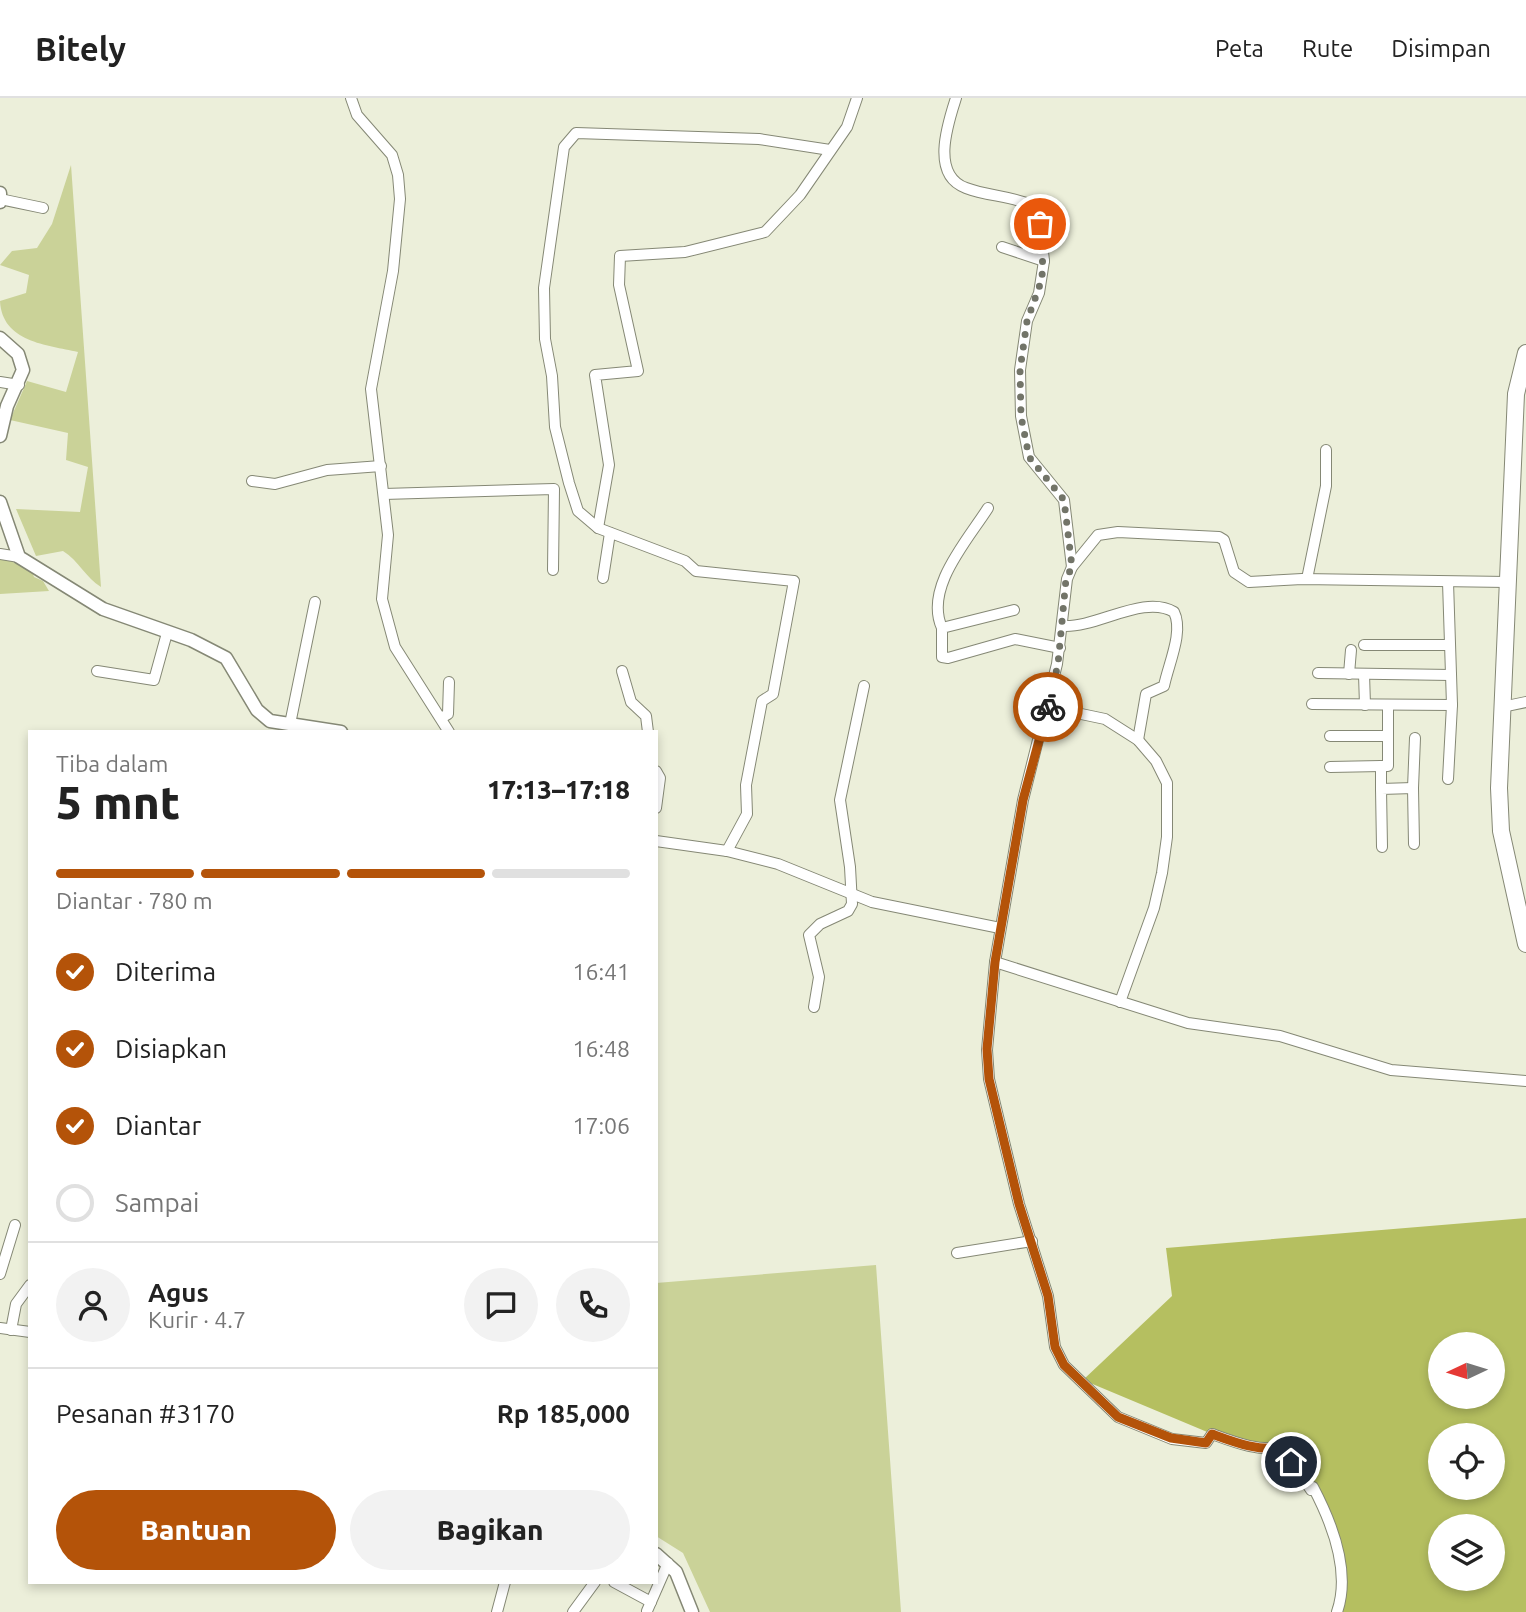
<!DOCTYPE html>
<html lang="id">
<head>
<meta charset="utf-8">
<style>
	:root { --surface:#fff; --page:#f2f2f2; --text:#222; --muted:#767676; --line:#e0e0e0; --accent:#b45309 }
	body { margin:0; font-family:Ubuntu,sans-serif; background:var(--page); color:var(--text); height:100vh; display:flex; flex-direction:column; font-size:26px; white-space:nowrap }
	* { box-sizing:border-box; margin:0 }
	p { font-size:23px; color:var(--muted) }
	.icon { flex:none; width:38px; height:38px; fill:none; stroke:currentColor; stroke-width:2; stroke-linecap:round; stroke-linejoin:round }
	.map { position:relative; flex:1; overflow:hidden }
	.drawer { position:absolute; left:28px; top:632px; width:630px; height:854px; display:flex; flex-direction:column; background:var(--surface); border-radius:0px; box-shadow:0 4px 10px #0003 }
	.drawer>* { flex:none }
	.needle { width:46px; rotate:266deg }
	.tools { position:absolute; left:1428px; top:1234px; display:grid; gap:14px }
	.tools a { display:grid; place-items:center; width:77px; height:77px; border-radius:50%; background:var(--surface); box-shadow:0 4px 10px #0003; font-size:35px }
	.pin { position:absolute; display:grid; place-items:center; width:60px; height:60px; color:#fff; margin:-30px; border:4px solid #fff; border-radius:50%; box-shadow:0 2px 7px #0007 }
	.courier { position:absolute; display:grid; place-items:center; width:70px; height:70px; margin:-35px; border:5px solid #b45309; border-radius:50%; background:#fff; color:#222; box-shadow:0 2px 9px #0007 }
	.head em { font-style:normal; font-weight:800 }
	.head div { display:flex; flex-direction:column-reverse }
	.head { display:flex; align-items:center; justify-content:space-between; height:119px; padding:0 28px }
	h1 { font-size:46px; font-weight:800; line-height:52px }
	.bar { display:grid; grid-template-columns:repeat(4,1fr); gap:10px 7px; align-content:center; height:84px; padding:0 28px }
	.bar i { height:9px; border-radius:5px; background:var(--line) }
	.bar .active { background:var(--accent) }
	.bar p { grid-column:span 4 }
	.line { display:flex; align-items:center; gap:18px; padding:0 28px; border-top:2px solid var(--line) }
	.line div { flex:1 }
	.round { display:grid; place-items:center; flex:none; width:74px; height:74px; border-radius:37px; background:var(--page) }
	ol { padding:0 28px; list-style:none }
	li { display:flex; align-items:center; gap:21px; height:77px }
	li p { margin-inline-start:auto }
	li .icon { padding:7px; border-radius:50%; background:var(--accent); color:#fff; stroke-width:4 }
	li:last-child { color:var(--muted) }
	li i { width:38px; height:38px; border:4px solid var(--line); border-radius:50% }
	.button { display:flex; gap:14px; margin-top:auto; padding:14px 28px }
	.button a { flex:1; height:80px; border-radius:42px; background:var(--accent); color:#fff; font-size:28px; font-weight:800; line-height:80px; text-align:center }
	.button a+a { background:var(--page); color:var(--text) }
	header { display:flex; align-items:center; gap:42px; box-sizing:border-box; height:98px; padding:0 35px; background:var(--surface); border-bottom:2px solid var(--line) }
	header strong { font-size:33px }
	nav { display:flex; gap:38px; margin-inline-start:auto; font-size:24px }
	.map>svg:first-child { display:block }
	.green { fill:#cad298 }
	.forest { fill:#b5bf60; fill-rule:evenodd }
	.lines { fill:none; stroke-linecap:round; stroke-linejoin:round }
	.minor-casing { stroke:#858875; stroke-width:12 }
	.tertiary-casing { stroke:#858875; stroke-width:15 }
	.primary-casing { stroke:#858875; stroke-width:18 }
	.minor { stroke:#fff; stroke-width:10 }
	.tertiary { stroke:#fff; stroke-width:12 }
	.primary { stroke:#fff; stroke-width:16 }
	.done { stroke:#727468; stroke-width:7; stroke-dasharray:0 12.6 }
	.route { stroke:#b45309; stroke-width:9 }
</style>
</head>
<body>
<header>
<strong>Bitely</strong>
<nav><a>Peta</a><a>Rute</a><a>Disimpan</a></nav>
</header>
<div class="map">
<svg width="1526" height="1514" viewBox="0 0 1526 1514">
	<rect width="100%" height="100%" fill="#ecefda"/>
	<g class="green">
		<path d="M71,67L101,489C86,480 79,463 63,453L36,458L16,411L80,414L88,369L66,362L68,335L10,322L27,283L66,294L78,254C47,247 2,244 0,203L26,195L29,177L0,167L12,153L37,150L52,126Z"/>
		<path d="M0,458L32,473L34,479L43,483L49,493L0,496Z"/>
		<path d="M876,1167L901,1514H710L683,1455L656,1438V1185Z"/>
	</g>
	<path class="forest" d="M1526,1120V1514H1331L1343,1477L1328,1417L1282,1349L1212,1336L1083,1282L1172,1198L1166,1150ZM1440,1246H1493V1298H1440ZM1440,1337H1493V1390H1440ZM1440,1428H1493V1480H1440Z"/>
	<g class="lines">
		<defs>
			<g id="minor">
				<path d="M351,0L357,17L392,57L398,77L400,101L393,173L371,291L388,437L382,501L395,549L449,634"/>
				<path d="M956,0C948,25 930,77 966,90C987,98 1011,98 1031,107L1040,126L1044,163L1039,195L1027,223L1020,272L1021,318L1029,359L1064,402L1072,469"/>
				<path d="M0,101L43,110"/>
				<path d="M1002,149L1044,163"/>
				<path d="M0,284L19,287"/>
				<path d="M252,383L275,386L327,372L381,368"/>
				<path d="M384,396L554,391L553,472"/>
				<path d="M598,430L609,367L595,277L638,273L619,187L620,158L685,154L765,134L800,97L847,29L857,0"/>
				<path d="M0,456L19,459"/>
				<path d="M603,480L610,435"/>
				<path d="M1307,481L1326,388V352"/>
				<path d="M1014,512L942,530V559L948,560L1015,541L1060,550"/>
				<path d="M1063,528C1097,530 1144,496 1174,514C1184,534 1168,567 1164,588L1146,596L1138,642"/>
				<path d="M942,530C924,490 967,443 988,410"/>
				<path d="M1364,547H1449"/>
				<path d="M97,573L154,582L167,535"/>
				<path d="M622,573L631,604L646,618L648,634"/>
				<path d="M1318,575L1451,577"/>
				<path d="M1349,576L1351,552"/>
				<path d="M1364,576L1365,607"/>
				<path d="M1312,606L1452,607"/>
				<path d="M1048,609L1105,621L1138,642L1156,663L1167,685V739L1162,775L1154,810L1120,904"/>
				<path d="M1502,609L1526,604"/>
				<path d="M443,619L448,616L449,584"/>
				<path d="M290,626L315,504"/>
				<path d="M1330,638H1387"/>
				<path d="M1330,669L1381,668"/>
				<path d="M656,673L660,680L656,710"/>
				<path d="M1448,681L1452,607L1448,484"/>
				<path d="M1413,690L1415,640"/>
				<path d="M1381,691V668H1388V607"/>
				<path d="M656,743L727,753L778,766L872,804L1000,830"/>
				<path d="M1382,749L1381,691L1413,690L1414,746"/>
				<path d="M727,753L747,716L746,687L762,603L773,596L794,483L696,473L685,463L598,430L578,413L569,385L555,329L552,278L545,241L544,190L564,49L576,35L759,41L830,52"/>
				<path d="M995,864L1188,925L1280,938L1391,972L1526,983"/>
				<path d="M814,909L819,879L809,837L820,826L848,813L852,806L850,769L840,702L864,588"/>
				<path d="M957,1155L1032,1143"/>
				<path d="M0,1176L15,1127"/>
				<path d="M0,1230L30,1234"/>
				<path d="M11,1232L16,1206L30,1187"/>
				<path d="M614,1484L651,1504"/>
				<path d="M647,1513L668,1465"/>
				<path d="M497,1514L505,1484"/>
				<path d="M573,1514L595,1484"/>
				<path d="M1337,1514C1351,1474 1332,1425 1313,1389L1311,1392L1282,1349C1259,1354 1234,1344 1212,1336L1206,1345L1172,1341L1118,1319L1064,1267L1055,1249L1048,1198L1019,1106L989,981L987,952L995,864L1023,702L1057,566L1067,481L1072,469L1098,437L1118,434L1219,439L1224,442L1234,474L1249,484L1302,481L1507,484"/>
			</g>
			<g id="tertiary">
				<path d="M0,95V104"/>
				<path d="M0,240L18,256L23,272L7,308L0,338"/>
				<path d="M0,404L19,459L103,511L191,542L226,560L257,612L270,623L341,634"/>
				<path d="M656,1456L676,1474L692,1514"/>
			</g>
			<path id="primary" d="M1526,255L1516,296L1499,690L1501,733L1526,846"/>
		</defs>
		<use href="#minor" class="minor-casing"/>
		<use href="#tertiary" class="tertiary-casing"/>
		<use href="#primary" class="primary-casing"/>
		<use href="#minor" class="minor"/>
		<use href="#tertiary" class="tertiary"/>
		<use href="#primary" class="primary"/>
	</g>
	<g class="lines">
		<path class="done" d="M1040,126L1043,146L1042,181L1027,223L1020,272L1021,318L1029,359L1064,402L1072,469L1066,481L1058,566L1048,609"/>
		<path class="route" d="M1048,609L1023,702L995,864L987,951L989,981L1019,1106L1048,1198L1055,1249L1064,1267L1118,1319L1171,1340L1206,1345L1212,1336C1234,1344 1259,1354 1282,1349L1291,1364"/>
	</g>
</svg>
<div class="tools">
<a><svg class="needle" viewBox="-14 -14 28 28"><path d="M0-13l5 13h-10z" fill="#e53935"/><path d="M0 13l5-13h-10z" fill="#767676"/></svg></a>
<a><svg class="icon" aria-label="locate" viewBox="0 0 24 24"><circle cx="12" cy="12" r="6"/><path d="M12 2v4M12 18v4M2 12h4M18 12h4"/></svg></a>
<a><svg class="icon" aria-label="layers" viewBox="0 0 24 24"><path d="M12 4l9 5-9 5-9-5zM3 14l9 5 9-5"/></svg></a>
</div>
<div class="pin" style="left:1040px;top:126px;background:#ea580c"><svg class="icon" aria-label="bag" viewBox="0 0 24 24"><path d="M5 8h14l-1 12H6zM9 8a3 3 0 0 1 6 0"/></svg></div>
<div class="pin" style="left:1291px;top:1364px;background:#1f2937"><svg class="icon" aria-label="home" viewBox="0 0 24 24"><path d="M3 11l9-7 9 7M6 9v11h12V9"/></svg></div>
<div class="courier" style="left:1048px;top:609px"><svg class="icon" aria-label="bike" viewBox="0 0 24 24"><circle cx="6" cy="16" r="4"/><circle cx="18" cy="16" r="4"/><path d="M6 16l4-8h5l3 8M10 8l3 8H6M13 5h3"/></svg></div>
<section class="drawer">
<div class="head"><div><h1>5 mnt</h1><p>Tiba dalam</p></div><em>17:13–17:18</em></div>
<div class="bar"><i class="active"></i><i class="active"></i><i class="active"></i><i></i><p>Diantar · 780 m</p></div>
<ol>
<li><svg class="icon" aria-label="check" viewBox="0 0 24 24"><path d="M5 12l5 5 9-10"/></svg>Diterima<p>16:41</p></li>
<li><svg class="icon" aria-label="check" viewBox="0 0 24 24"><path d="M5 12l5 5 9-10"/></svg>Disiapkan<p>16:48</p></li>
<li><svg class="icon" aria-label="check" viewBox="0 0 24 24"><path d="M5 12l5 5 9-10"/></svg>Diantar<p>17:06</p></li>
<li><i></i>Sampai</li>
</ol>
<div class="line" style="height:126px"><a class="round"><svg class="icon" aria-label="person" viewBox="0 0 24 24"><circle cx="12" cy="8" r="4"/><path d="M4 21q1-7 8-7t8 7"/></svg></a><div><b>Agus</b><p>Kurir · 4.7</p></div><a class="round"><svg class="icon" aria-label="chat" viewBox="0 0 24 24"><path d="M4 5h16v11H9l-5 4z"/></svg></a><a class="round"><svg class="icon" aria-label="phone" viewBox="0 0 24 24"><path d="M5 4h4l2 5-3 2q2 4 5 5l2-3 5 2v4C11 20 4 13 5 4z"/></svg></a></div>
<div class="line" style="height:91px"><div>Pesanan #3170</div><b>Rp 185,000</b></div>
<div class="button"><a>Bantuan</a><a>Bagikan</a></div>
</section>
</div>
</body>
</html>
